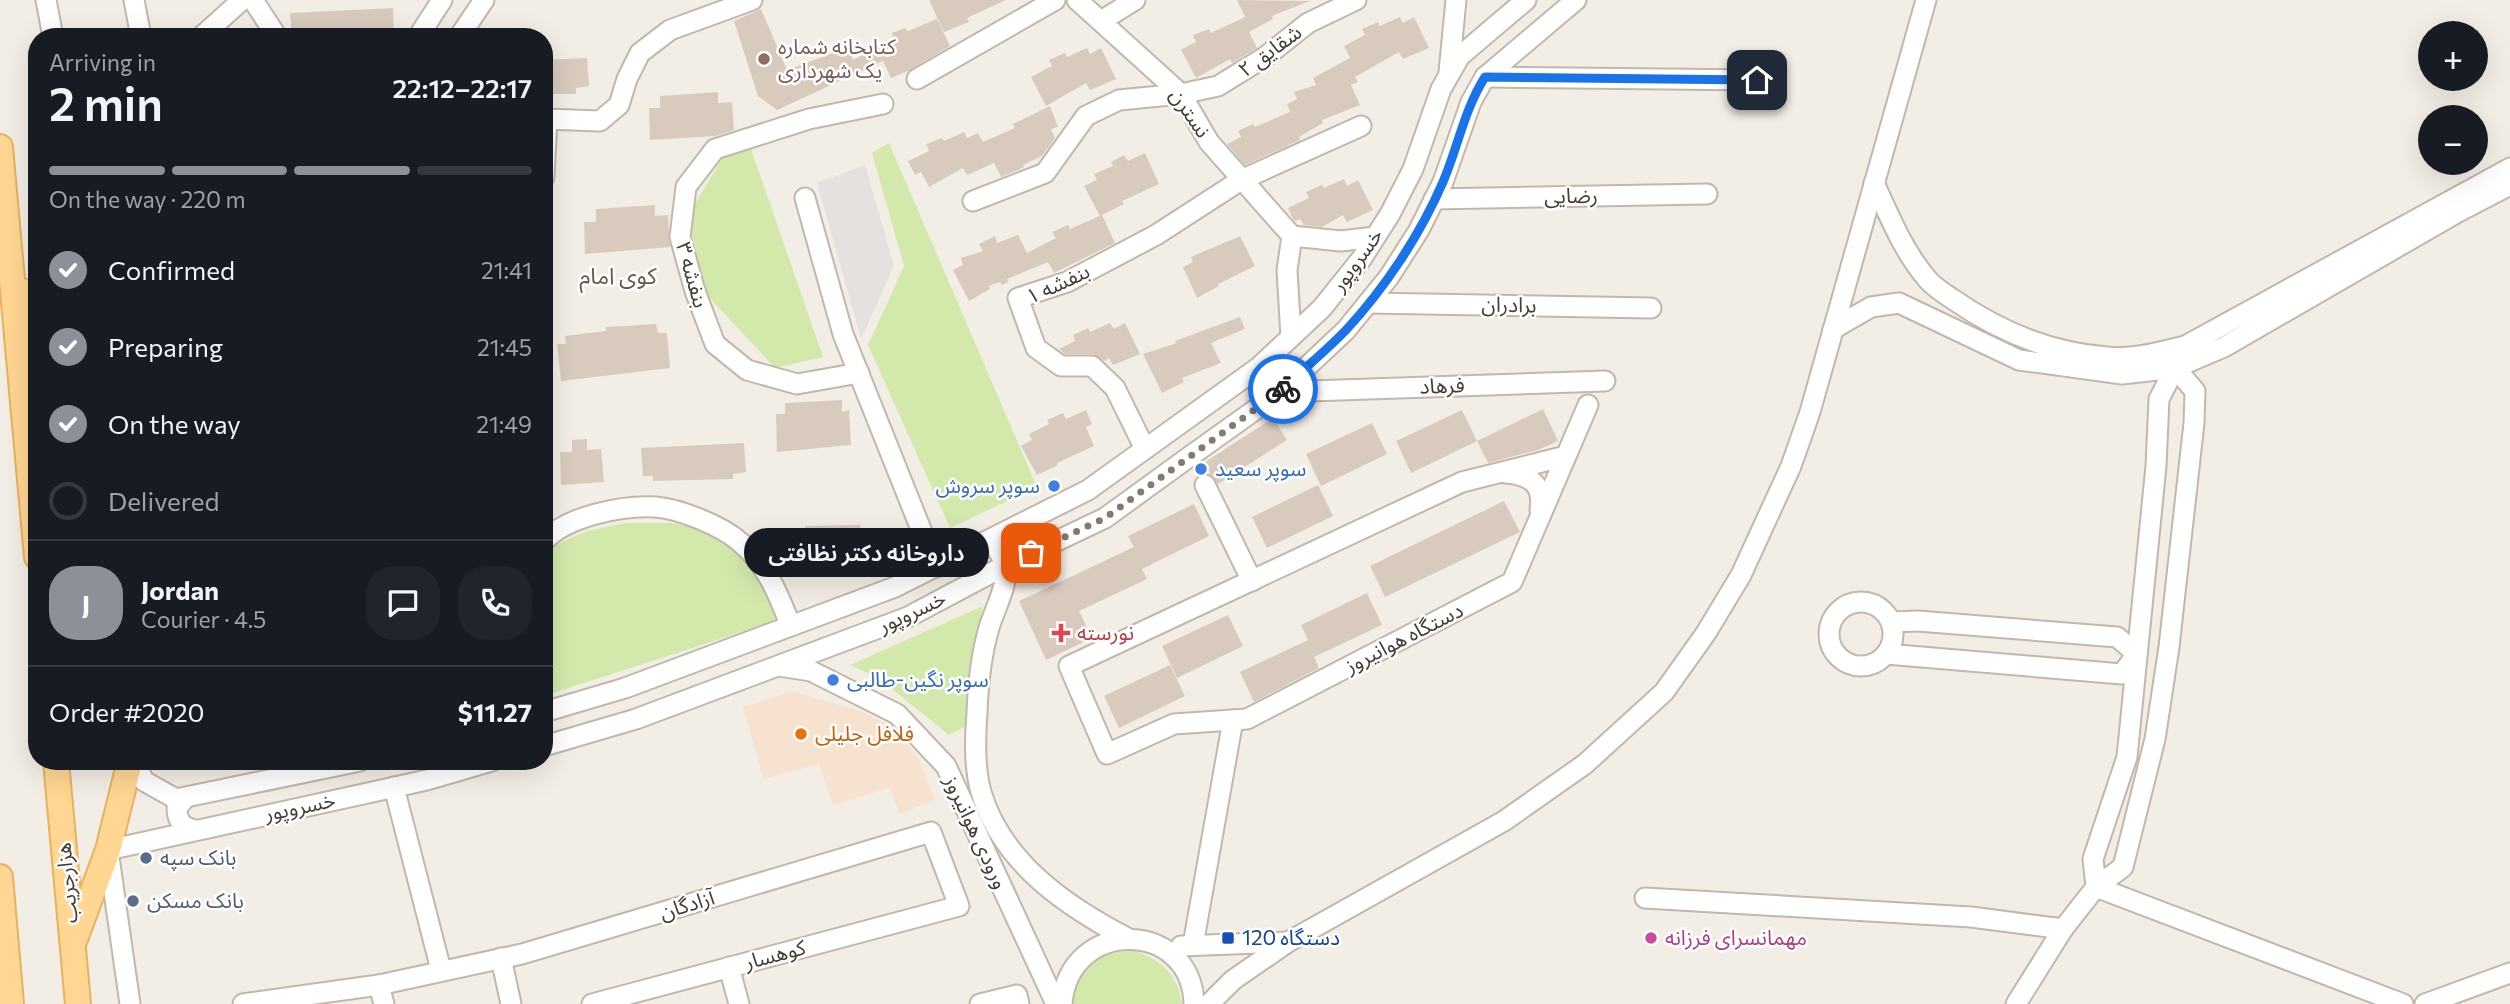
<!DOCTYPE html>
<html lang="en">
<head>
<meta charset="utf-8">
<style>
	:root { --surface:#171b24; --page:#20242c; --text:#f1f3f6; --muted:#9ea1a6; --line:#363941; --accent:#8c9099 }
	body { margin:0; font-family:Commissioner,"Noto Sans Arabic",sans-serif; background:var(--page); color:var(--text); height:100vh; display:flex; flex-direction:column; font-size:26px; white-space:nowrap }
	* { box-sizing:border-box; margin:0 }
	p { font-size:23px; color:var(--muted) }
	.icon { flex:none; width:38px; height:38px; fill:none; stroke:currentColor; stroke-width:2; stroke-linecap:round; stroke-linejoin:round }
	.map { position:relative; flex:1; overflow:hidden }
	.drawer { position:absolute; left:28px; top:28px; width:525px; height:742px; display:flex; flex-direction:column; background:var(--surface); border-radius:28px; box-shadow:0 7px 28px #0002 }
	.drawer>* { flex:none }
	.tools { position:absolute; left:2418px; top:21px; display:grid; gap:14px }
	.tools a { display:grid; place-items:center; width:70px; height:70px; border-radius:50%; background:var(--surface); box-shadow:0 7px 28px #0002; font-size:35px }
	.pin { position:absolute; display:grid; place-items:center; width:60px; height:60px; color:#fff; margin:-30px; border-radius:14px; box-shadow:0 4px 10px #0006 }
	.courier { position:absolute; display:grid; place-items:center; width:70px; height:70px; margin:-35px; border:5px solid #1a73e8; border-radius:50%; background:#fff; color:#222; box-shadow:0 2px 9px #0007 }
	.bubble { position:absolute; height:49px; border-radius:24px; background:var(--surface); box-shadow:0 7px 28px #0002; font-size:23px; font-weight:600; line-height:49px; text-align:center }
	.overview em { font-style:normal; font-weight:600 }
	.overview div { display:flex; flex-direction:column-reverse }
	.overview { display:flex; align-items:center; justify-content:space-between; height:119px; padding:0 21px }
	h1 { font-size:46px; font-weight:600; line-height:52px }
	.bar { display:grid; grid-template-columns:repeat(4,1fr); gap:10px 7px; align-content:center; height:84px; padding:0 21px }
	.bar i { height:9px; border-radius:5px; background:var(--line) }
	.bar .selected { background:var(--accent) }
	.bar p { grid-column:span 4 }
	.line { display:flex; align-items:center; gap:18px; padding:0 21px; border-top:2px solid var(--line) }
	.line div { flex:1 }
	.round { display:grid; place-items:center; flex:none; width:74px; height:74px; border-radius:28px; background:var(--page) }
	ol { padding:0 21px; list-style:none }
	li { display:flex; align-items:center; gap:21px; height:77px }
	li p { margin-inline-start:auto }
	li .icon { padding:7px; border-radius:50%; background:var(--accent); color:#fff; stroke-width:4 }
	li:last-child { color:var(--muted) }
	li i { width:38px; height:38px; border:4px solid var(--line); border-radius:50% }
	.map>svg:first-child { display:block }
	.commercial { fill:#f6e2cf }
	.green { fill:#d3e9ac }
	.parking { fill:#e4e1de }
	.building { fill:#d8cbbd }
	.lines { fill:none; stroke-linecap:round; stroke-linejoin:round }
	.minor-casing { stroke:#c2b7aa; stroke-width:23 }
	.major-casing { stroke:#e7b15f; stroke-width:28 }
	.minor { stroke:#fff; stroke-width:19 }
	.major { stroke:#ffd692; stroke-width:24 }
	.done { stroke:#837b72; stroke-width:7; stroke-dasharray:0 12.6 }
	.route { stroke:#1a73e8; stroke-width:9 }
	.education-dot { fill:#8d6e63; stroke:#fff; stroke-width:2.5 }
	.shop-dot { fill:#3f7fe0; stroke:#fff; stroke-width:2.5 }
	.health-dot { fill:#e0444e; stroke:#fff; stroke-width:2.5 }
	.food-dot { fill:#e8710a; stroke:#fff; stroke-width:2.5 }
	.service-dot { fill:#5c6f8a; stroke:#fff; stroke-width:2.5 }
	.transit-dot { fill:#1a4fb4; stroke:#fff; stroke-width:2.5 }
	.hotel-dot { fill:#d1479c; stroke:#fff; stroke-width:2.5 }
	.labels { text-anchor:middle; stroke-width:5; stroke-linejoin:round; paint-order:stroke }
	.education-label { font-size:21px; fill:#785e54; stroke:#fff; text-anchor:start }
	.street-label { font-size:21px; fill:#463d34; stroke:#fff }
	.shop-label { font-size:21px; fill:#366cbe; stroke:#fff; text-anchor:start }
	.health-label { font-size:21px; fill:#be3a42; stroke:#fff; text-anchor:start }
	.food-label { font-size:21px; fill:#c56008; stroke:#fff; text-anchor:start }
	.service-label { font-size:21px; fill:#4e5e75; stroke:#fff; text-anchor:start }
	.transit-label { font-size:21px; fill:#164399; stroke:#fff; text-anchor:start }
	.hotel-label { font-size:21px; fill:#b23c85; stroke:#fff; text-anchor:start }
	.neighbourhood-label { font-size:23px; fill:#695a4b; stroke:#fff }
</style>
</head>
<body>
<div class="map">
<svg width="2510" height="1004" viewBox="0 0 2510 1004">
	<rect width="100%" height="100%" fill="#f3eee5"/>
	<path class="commercial" d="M792,691L860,711L897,730L919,759L935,800L900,814L889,788L833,805L819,764L763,779L743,707Z"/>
	<g class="green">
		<path d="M749,143L823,357L775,368L705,293L688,215L722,159Z"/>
		<path d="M889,143L1037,487L950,528L868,345L904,266L872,153Z"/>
		<path d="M625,523H672L721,534L769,589L782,619L544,696V552L547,549L587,531Z"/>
		<path d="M983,606L973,661L966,726L949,735L877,677L850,665Z"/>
		<path d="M1134,951C1161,959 1178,975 1182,1004H1071C1079,967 1096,952 1134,951Z"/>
	</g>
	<path class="parking" d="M865,165L894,266L861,339L817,183Z"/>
	<g class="building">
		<path d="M929,0H1006L967,18L969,22L944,32Z"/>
		<path d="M1237,0L1310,1L1272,16L1273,19L1249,32L1257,48L1232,63L1230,59L1196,78L1181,50L1196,42L1193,35L1209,29L1211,33L1245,17Z"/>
		<path d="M393,8L394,37H292L290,13Z"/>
		<path d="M761,9L787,70L849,47L853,60L893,39L892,33L905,28L908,31L937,19L950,46L908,71L891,78L883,61L777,110L758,96L734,21Z"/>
		<path d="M1400,17L1403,23L1414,17L1429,48L1403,59L1399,52L1355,77L1358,82L1351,85L1360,105L1322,120L1323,123L1299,137L1300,140L1245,165L1227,144L1241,137L1238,131L1253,124L1255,127L1290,112L1287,104L1297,99L1294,92L1316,85L1313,78L1350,58L1344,46L1365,35L1362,29L1378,22L1380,26Z"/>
		<path d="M1087,48L1090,54L1101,48L1116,79L1090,90L1086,83L1046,106L1031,77L1052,66L1049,60L1065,53L1067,57Z"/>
		<path d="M587,58L589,86L576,88V94H548L547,88H544V60Z"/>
		<path d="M718,92V103L732,102L734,130L715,136L650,140L649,108H660V96Z"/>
		<path d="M1050,106L1058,127L1051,129L1055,138L1042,156L1023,165L1024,167L1018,170L1001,177L994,163L967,175L963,168L929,187L921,172L915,175L908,161L929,151L926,144L942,138L944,141L964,132L967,138L978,133L983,142L1015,128L1013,124Z"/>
		<path d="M1145,153L1159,184L1122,201L1124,204L1102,215L1115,243L1054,273L1048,262L1007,279L1008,282L1002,285L1000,282L989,286L990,289L969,301L953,270L963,265L961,258L983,251L979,244L995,236L997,243L1018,235L1027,253L1056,238L1052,232L1068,225L1070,229L1100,216L1084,186L1097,180L1094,174L1113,166L1111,162L1124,155L1128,161Z"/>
		<path d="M1344,179L1347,186L1358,180L1373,210L1347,222L1343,215L1322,227L1304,225L1300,219L1295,221L1293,219L1288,208L1309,198L1306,192L1322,185L1324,188Z"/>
		<path d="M655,205V216L668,215L670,247L585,254L584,222H596V209Z"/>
		<path d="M1240,236L1255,266L1218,284L1219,286L1197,298L1183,267L1193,262L1191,257Z"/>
		<path d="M1240,317L1245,329L1211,343L1221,363L1182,378L1184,382L1162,393L1143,354L1177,343L1175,341Z"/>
		<path d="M1110,323L1114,329L1125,323L1140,354L1113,365L1109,358L1105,361L1093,354H1065L1059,349L1075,341L1073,335L1088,328L1090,332Z"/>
		<path d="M656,324L658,333H667L670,368L561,381L557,344H566L565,336L606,331V327Z"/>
		<path d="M842,400V412L849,410L851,445L777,452L776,414H785V403Z"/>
		<path d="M1543,409L1558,441L1538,450L1488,463L1477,441Z"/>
		<path d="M1086,410L1092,424L1086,427L1094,446L1057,463L1058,465L1037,475L1021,446L1032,440L1029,434L1049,424L1047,420L1063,413L1066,419Z"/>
		<path d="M1462,410L1477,441L1411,473L1396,441Z"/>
		<path d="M1273,418L1287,440L1218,484L1202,464Z"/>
		<path d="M1372,423L1387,454L1321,486L1306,454Z"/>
		<path d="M587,439V450L601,449L604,482L561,485L560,452H572V440Z"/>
		<path d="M744,443L746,472L733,474V479L653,481V476H643L641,448Z"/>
		<path d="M1318,485L1333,516L1267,548L1252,517Z"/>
		<path d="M1504,501L1520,532L1385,597L1370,566Z"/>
		<path d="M1194,504L1209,536L1142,569L1147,579L1079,611L1092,638L1046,660L1019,601L1134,547L1128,536Z"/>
		<path d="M860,525L861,536H871L870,572L796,574L797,538H805V526Z"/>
		<path d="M1367,593L1382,625L1314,657L1319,668L1254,702L1240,672L1308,640L1301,625Z"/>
		<path d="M1228,615L1243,646L1177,678L1162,646Z"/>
		<path d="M1170,665L1185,696L1119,728L1104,696Z"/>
	</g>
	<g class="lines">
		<defs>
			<g id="minor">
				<path d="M46,0L53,37"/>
				<path d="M134,0L141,37"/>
				<path d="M253,0L277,37"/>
				<path d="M1077,0L1181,94L1209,142L1292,236"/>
				<path d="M1101,21L1135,0"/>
				<path d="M201,37L242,0"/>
				<path d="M418,37L442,0"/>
				<path d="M459,37L484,0"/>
				<path d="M1449,72L1456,0"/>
				<path d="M1485,77L1757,80"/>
				<path d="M917,79L1055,0"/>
				<path d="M544,119L600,121L619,105L627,79L640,53L670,30L752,0"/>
				<path d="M544,177L547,119"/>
				<path d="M1874,183C1890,217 1903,251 1928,280C1935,288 1945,294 1954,300C1999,331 2051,353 2107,357C2133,360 2160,352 2185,346L2510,168"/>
				<path d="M805,198L843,334L936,567"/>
				<path d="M1434,199L1707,194"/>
				<path d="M973,201L1045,173L1086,116L1119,100L1181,94L1218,86L1265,57L1308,23L1356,0"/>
				<path d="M1368,303L1651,308"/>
				<path d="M1833,329L1871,307L1899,303L2019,360L2122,374L2175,368L2224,347L2458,212L2510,185"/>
				<path d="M1291,337L1287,270L1292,236L1341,241L1375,237"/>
				<path d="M859,373L797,384L747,370L715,344L695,291L680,237L686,187L715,149L809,119L883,104"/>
				<path d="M1280,392L1605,381"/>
				<path d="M1145,449L1115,388L1092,366H1061L1036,348L1018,298L1067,282L1156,235L1241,180L1361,126"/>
				<path d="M1566,456L1462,482L1069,666L1107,754L1174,724L1247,719L1512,582L1588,405"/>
				<path d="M1506,473C1530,475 1544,484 1540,510"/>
				<path d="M1205,485L1252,581"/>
				<path d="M991,539C995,547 1001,554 1004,562C1012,579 993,612 989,628C981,655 978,685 977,713C975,739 974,767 981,792C1002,863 1067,907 1129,939"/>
				<path d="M544,541C567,516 623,505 656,507C680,509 722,526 740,542C766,563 778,594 790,624"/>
				<circle cx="1861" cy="634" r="32"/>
				<path d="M1886,654L2122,674L2137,654L2117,637L1918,621L1892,622"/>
				<path d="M779,666L811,671L897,714L946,766L1056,1004"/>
				<path d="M544,712L625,688L895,587L1088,490L1259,367L1322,308L1362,258L1390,214L1413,169L1441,89L1460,56L1526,0"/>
				<path d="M544,746L636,719L908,617L1006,565L1105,518L1189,457L1280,392L1346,330L1389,277L1419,230L1443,182L1471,102L1485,77L1576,0"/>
				<path d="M134,761L144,781L176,799L360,761"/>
				<path d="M394,787L441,970"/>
				<path d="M185,798L177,808C177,821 182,827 195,830"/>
				<path d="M2096,887L2403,1004"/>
				<path d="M1645,898L1971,917L2063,929"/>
				<path d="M1193,945L1233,720"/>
				<path d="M1181,946L1287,942"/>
				<path d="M501,958L511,1004"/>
				<path d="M729,967L739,1004"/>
				<path d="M379,985L384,1004"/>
				<path d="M130,1004L108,850L427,780L492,761"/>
				<path d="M243,1004L379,985L522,954L931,832L959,906L592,1004"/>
				<path d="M980,1004L1017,995L1019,1004"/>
				<path d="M1062,1004C1069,917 1192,919 1194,1004"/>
				<path d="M1209,1004L1233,980L1288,942L1504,821L1585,764L1664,692L1706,633L1741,575L1791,466L1810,412L1926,0"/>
				<path d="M2016,1004L2063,929L2096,887L2123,867L2155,739L2169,647L2194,423L2195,391L2175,368L2159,399L2156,466L2127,757L2093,859L2096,887"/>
				<path d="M2425,1004L2510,973"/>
			</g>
			<g id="major">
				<path d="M0,147L37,557"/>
				<path d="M22,291L37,330"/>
				<path d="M56,761L78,1004"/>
				<path d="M0,877L11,1004"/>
				<path d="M75,939L108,850L130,761"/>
			</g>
		</defs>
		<use href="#minor" class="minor-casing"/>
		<use href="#major" class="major-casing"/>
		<use href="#minor" class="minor"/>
		<use href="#major" class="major"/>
	</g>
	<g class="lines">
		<path class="done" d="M1031,553L1105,518L1283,389"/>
		<path class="route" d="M1283,389C1303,369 1326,351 1346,330C1385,288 1420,235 1443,182C1458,147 1464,110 1485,77L1757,80"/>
	</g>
	<circle class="education-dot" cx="764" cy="59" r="7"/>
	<g class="shop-dot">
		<circle cx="1201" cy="469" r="7"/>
		<circle cx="1054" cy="486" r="7"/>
		<circle cx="833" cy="680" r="7"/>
	</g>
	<path class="health-dot" d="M1057.5 622.5h7v7h7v7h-7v7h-7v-7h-7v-7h7z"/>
	<circle class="food-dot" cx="801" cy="734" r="7"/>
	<g class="service-dot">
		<circle cx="146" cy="858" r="7"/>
		<circle cx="133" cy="901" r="7"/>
	</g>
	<rect class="transit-dot" x="1221" y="931" width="14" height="14" rx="3.5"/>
	<circle class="hotel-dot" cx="1651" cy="938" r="7"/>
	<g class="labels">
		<g class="education-label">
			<text x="778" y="54">کتابخانه شماره<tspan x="778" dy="24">یک شهرداری</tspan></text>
		</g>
		<g class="street-label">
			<text transform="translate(1270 51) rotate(-36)" y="7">شقایق ۲</text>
			<text transform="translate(1190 113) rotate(56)" y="7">نسترن</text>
			<text transform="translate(1571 196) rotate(-1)" y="7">رضایی</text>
			<text transform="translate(1357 260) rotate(-54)" y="7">خسروپور</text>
			<text transform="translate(692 275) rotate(74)" y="7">بنفشه ۳</text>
			<text transform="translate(1058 284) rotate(-25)" y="7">بنفشه ۱</text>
			<text transform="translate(1509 305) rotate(1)" y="7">برادران</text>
			<text transform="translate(1442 386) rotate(-2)" y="7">فرهاد</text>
			<text transform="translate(912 612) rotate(-25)" y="7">خسروپور</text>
			<text transform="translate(1404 638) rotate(-27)" y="7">دستگاه هوانیروز</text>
			<text transform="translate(300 807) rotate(-12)" y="7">خسروپور</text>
			<text transform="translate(976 832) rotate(65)" y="7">ورودی هوانیروز</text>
			<text transform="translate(67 883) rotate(-95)" y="7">هزارجریب</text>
			<text transform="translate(687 905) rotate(-17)" y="7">آزادگان</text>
			<text transform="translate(775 955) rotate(-15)" y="7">کوهسار</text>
		</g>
		<g class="shop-label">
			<text x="1215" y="476">سوپر سعید</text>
			<text x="1040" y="493" text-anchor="end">سوپر سروش</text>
			<text x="847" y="687">سوپر نگین-طالبی</text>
		</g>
		<g class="health-label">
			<text x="1077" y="640">نورسته</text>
		</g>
		<g class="food-label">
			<text x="815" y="741">فلافل جلیلی</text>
		</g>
		<g class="service-label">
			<text x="160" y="865">بانک سپه</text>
			<text x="147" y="908">بانک مسکن</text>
		</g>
		<g class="transit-label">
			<text x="1242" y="945">120 دستگاه</text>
		</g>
		<g class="hotel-label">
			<text x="1665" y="945">مهمانسرای فرزانه</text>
		</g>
		<g class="neighbourhood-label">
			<text x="618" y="284">کوی امام</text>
		</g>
	</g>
</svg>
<div class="tools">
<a>+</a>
<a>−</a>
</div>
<div class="pin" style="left:1031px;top:553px;background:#ea580c"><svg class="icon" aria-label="bag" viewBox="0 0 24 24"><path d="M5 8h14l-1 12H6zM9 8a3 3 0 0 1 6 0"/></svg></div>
<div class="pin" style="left:1757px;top:80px;background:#1f2937"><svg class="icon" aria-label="home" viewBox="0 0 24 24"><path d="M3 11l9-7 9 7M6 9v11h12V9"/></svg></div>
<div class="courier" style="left:1283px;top:389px"><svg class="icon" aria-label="bike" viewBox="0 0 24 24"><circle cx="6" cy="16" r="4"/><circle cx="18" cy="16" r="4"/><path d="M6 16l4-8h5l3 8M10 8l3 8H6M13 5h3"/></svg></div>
<div class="bubble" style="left:744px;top:528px;width:245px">داروخانه دکتر نظافتی</div>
<section class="drawer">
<div class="overview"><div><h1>2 min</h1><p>Arriving in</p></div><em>22:12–22:17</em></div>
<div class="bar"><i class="selected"></i><i class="selected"></i><i class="selected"></i><i></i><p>On the way · 220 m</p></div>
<ol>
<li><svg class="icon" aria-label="check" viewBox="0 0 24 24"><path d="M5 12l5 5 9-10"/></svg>Confirmed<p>21:41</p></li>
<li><svg class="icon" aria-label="check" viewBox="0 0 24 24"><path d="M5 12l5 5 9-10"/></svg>Preparing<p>21:45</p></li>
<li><svg class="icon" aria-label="check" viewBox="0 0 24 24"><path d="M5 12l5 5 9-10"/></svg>On the way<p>21:49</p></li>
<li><i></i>Delivered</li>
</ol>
<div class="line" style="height:126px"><b class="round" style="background:var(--accent);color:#fff">J</b><div><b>Jordan</b><p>Courier · 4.5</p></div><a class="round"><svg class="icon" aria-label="chat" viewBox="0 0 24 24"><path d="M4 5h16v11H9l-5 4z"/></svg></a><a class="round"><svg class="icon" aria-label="phone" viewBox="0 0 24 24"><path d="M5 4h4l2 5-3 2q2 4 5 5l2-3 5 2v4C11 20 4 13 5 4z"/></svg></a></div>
<div class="line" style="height:91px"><div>Order #2020</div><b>$11.27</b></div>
</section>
</div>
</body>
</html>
